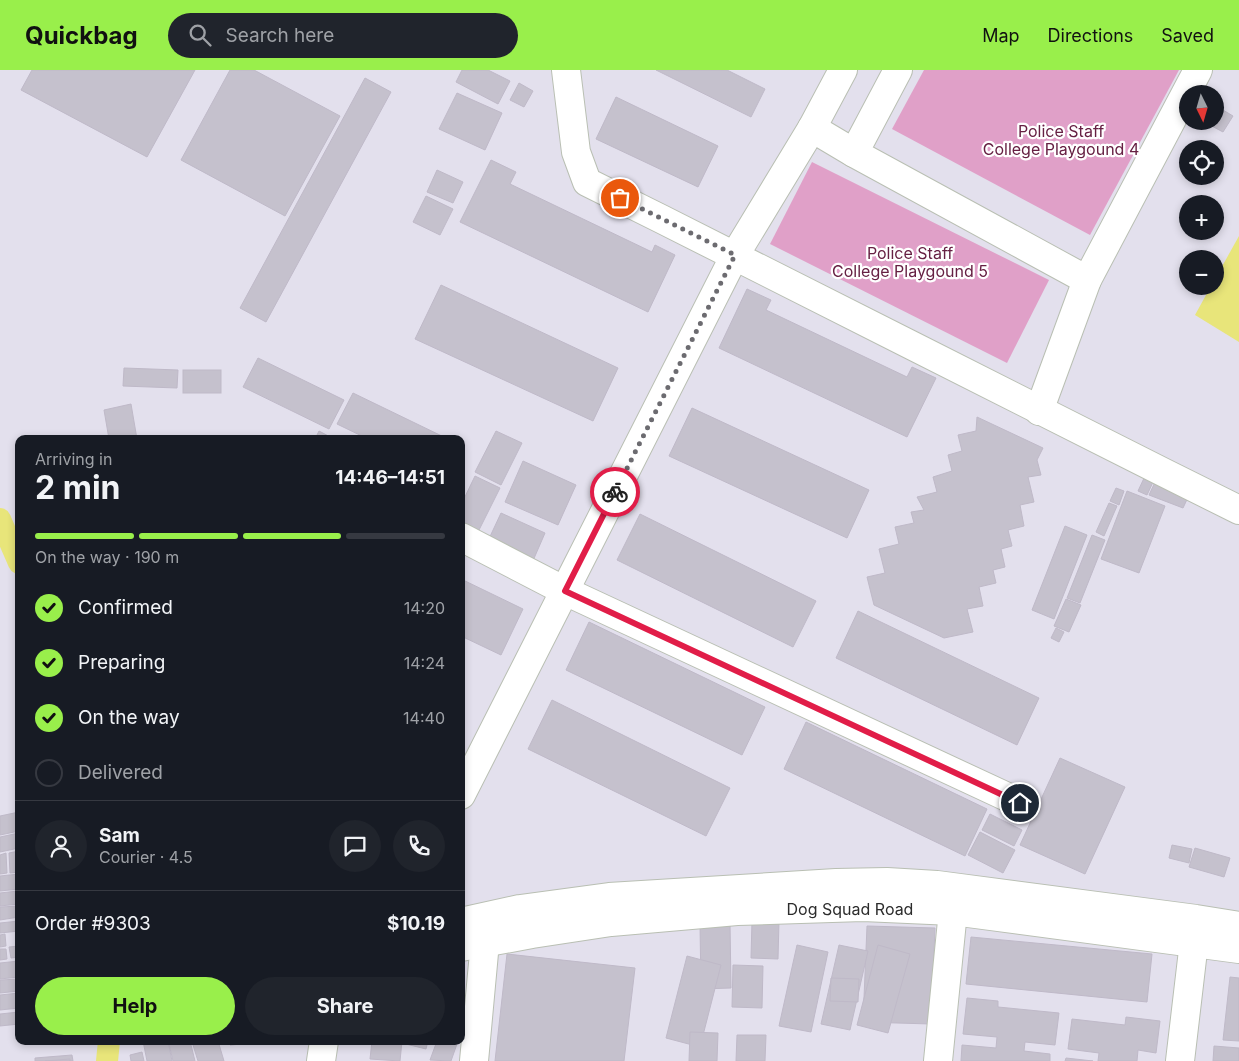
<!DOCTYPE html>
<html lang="en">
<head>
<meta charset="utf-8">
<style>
	:root { --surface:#171b24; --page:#20242c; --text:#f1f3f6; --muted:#9ea1a6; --line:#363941; --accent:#99ef4b }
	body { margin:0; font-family:Inter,sans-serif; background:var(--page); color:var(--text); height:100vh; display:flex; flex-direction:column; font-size:19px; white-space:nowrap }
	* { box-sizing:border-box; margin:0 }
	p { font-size:16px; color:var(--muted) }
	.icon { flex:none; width:28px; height:28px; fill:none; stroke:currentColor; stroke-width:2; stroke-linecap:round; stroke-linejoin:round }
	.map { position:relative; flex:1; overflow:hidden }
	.sheet { position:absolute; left:15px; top:365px; width:450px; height:610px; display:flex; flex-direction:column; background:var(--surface); border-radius:10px; box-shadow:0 2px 8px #0003 }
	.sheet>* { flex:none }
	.needle { width:32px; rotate:175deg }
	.buttons { position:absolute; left:1179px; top:15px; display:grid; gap:10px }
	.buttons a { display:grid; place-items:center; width:45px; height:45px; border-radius:50%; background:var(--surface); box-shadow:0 2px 8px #0003; font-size:25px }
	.pin { position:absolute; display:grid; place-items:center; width:42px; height:42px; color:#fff; margin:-21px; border:2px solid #fff; border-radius:50%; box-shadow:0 1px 5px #0007 }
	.courier { position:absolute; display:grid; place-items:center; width:50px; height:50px; margin:-25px; border:4px solid #e11d48; border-radius:50%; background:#fff; color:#222; box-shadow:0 1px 6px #0007 }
	.headline em { font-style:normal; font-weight:700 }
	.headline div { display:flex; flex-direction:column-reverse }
	.headline { display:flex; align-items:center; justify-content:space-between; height:85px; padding:0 20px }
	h1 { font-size:32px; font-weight:700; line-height:38px }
	.bar { display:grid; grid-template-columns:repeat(4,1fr); gap:8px 5px; align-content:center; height:60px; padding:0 20px }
	.bar i { height:6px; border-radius:4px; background:var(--line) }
	.bar .on { background:var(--accent) }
	.bar p { grid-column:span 4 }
	.line { display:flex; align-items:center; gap:12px; padding:0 20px; border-top:1px solid var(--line) }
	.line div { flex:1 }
	.round { display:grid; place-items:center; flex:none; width:52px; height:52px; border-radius:26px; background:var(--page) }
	ol { padding:0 20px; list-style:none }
	li { display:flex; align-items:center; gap:15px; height:55px }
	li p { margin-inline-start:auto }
	li .icon { padding:5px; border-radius:50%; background:var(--accent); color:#111; stroke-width:4 }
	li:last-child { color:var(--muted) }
	li i { width:28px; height:28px; border:2px solid var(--line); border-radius:50% }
	.button { display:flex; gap:10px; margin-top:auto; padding:10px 20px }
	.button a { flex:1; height:58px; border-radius:30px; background:var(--accent); color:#111; font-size:20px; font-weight:700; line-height:58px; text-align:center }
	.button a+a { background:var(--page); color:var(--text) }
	header { display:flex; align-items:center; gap:30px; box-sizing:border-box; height:70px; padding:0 25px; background:var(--accent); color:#111 }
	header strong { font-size:24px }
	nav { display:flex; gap:28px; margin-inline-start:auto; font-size:18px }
	.search { width:350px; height:45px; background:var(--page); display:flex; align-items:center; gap:12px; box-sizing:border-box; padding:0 18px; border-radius:28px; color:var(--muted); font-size:19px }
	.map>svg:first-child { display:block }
	.green { fill:#e0a0c8 }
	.water { fill:#e8e57a }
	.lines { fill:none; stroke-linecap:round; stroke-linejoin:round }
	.canal { stroke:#e8e57a; stroke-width:22 }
	.building { fill:#c5c1cd; stroke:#bfb9c8 }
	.minor-casing { stroke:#b9bfb3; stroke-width:30 }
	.minor { stroke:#fff; stroke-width:28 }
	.done { stroke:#6c6b70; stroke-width:5; stroke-dasharray:0 9 }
	.route { stroke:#e11d48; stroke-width:6 }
	.labels { text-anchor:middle; stroke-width:4.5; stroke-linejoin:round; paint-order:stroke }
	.park-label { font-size:16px; fill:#662043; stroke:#fff }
	.street-label { font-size:16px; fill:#2c2c2c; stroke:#fff }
</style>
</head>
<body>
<header>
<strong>Quickbag</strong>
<div class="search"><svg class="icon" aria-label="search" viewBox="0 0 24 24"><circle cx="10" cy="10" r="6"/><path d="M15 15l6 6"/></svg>Search here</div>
<nav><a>Map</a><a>Directions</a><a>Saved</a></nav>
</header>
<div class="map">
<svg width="1239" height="991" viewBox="0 0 1239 991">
	<rect width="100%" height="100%" fill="#e3e0ed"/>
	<g class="green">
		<path d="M924,0H1179L1090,165L892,59Z"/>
		<path d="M812,92L1049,210L1007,293L770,174Z"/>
	</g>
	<path class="water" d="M1239,166V272L1195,245L1211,216H1215V209Z"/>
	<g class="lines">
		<g class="canal">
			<path d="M0,449L19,493"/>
			<path d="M107,991L109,971"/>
		</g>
	</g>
	<g class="building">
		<path d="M32,0H195L147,87L21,20Z"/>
		<path d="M230,0H254L340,46L285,146L181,90Z"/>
		<path d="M462,0H488L510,11L498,34L456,12Z"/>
		<path d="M656,0H727L765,19L751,47Z"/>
		<path d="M365,8L391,22L266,252L240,238Z"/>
		<path d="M519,13L533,21L524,37L510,30Z"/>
		<path d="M457,23L502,43L485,80L439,59Z"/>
		<path d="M616,27L718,76L698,117L596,69Z"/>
		<path d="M1218,37L1233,46L1223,62L1208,54L1210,51H1215V43Z"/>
		<path d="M491,90L516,102L510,114L652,182L655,175L675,185L648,242L460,152Z"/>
		<path d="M437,100L463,112L453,133L427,122Z"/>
		<path d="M426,126L453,139L440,165L413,152Z"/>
		<path d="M441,215L618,298L593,351L415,269Z"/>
		<path d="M747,219L771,230L766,240L907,307L912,297L936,308L907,367L719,278Z"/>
		<path d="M258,288L344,330L329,359L243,317Z"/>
		<path d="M124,298L178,300L177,318L123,316Z"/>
		<rect x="183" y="300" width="38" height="23"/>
		<path d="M353,323L448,369H368L337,354Z"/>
		<path d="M131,334L137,369H109L104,340Z"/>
		<path d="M692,338L869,420L847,468L669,386Z"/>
		<path d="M977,347L1043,378L1037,390L1041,405L1028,407L1034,432L1020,435L1024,456L1008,460L1012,476L1001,479L1005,497L993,500L996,513L979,517L983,536L967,539L973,562L944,568L874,535L867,507L885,503L879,479L899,474L895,457L914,453L911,442L924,440L917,427L937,422L933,407L952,401L948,385L962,381L958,365L976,361Z"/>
		<path d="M319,361L334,369H315Z"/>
		<path d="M496,361L522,373L501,415L475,402Z"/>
		<path d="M523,391L576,415L558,455L505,432Z"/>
		<path d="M475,406L500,418L478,462L461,454V435Z"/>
		<path d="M1145,406L1154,410L1147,425L1138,421Z"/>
		<path d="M1156,410L1190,423L1183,438L1149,425Z"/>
		<path d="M1116,418L1124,421L1119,435L1110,431Z"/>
		<path d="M1127,421L1165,436L1139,503L1101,489Z"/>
		<path d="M1109,433L1117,436L1104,466L1096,462Z"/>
		<path d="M501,443L545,463L532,493L487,473Z"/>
		<path d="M640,444L816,531L793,577L617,490Z"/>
		<path d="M1065,456L1087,465L1054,549L1032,540Z"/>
		<path d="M1092,465L1105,470L1080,533L1067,528Z"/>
		<path d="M461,509L523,539L501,585L461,566Z"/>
		<path d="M1066,529L1081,535L1069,562L1054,556Z"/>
		<path d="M858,541L1039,628L1017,675L836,588Z"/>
		<path d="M589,552L765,637L742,685L566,600Z"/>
		<path d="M1056,558L1064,562L1059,572L1051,568Z"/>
		<path d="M552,630L730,718L706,766L528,679Z"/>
		<path d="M806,652L987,739L965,786L784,699Z"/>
		<path d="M1060,688L1125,717L1085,804L1020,775Z"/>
		<path d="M19,742V761L0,765V746Z"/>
		<path d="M990,744L1022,760L1014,776L982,760Z"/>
		<path d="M980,762L1015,780L1003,803L968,785Z"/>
		<path d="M19,763V778L0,782V767Z"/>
		<path d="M1172,775L1192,779L1189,793L1169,788Z"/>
		<path d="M1195,778L1230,788L1224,807L1189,797Z"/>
		<path d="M19,781V802L10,803L9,783Z"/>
		<path d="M6,783L7,803L0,804V785Z"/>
		<path d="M19,804V819L0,821V806Z"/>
		<path d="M18,821L19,834L0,836V823Z"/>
		<path d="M19,836V847L0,850V837Z"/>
		<path d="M19,851V861L0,863V853Z"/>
		<path d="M752,851H779L778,889L751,888Z"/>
		<path d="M730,853L731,918L701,919L700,854Z"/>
		<path d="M867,856L935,858L931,954L863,952Z"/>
		<path d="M5,864L6,876L0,877V865Z"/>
		<path d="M971,867L1152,884L1147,932L966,914Z"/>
		<path d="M797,875L828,882L811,962L779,956Z"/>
		<path d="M839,875L868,881L850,960L821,954Z"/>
		<path d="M878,875L910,884L888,963L857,955Z"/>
		<path d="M19,876V887L11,888L9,877Z"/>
		<path d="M0,879H6L7,889L0,890Z"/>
		<path d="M507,884L635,898L624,991H495Z"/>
		<path d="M687,886L721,895L700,977L666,968Z"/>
		<path d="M19,891V907L0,909V893Z"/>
		<path d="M733,895L763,896L762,938L732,937Z"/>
		<path d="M1230,907L1239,908V971L1223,970Z"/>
		<path d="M831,908L859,909L858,932L830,931Z"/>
		<path d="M19,909V921L0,923V910Z"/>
		<path d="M19,923V938L0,940V925Z"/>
		<path d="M461,924L475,930L462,962H461Z"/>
		<path d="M967,928L998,931V937L1059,943L1055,975L1025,972L1024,981L1050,984V991H961L962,975L996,978L997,967L963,964Z"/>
		<path d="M19,942V954L0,956V944Z"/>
		<path d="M1126,947L1160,951L1156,983L1138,980L1137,991H1098L1099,983L1068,979L1072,949L1125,955Z"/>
		<path d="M690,962L718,963L717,991H689Z"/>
		<path d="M737,965H766L765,991H736Z"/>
		<path d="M143,971H168L172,991H147Z"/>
		<path d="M182,971H190L195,991H173L169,974Z"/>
		<path d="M205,971H218L224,991H198L193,975Z"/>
		<path d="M230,971H242V974L230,975Z"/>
		<path d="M372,971H402L400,991L370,989Z"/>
		<path d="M407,971H428L426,979L406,974Z"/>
		<path d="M437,971H458L451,991L430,990Z"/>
		<path d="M1214,976L1239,978V991H1213Z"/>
		<path d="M142,982L144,991H131L130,985Z"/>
		<path d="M72,985L73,991H35V988Z"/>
		<path d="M1066,988L1093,991H1065Z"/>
		<path d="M70,989V991H45Z"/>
	</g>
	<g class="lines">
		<defs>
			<g id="minor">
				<path d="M566,0L576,82L587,112C805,220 1021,332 1239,440"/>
				<path d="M898,0L854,83L1087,210L1198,0"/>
				<path d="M812,58L854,83"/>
				<path d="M1039,341L1087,210"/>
				<path d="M461,467L565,521L1020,733"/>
				<path d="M461,725L735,185L812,58L843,0"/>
				<path d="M461,852L520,839L609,827L836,813L887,812L937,815L1196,849L1239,856"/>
				<path d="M461,877L532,864L611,852L737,841L863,837L953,841L1239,879"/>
				<path d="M321,991L324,971"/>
				<path d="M474,991L485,872"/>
				<path d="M938,991L953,841"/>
				<path d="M1180,991L1194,872"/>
			</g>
		</defs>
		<use href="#minor" class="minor-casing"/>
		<use href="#minor" class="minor"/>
	</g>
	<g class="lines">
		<path class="done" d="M615,422L735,185L620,128"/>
		<path class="route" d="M615,422L565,521L1020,733"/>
	</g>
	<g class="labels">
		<g class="park-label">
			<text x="1061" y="67">Police Staff<tspan x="1061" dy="18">College Playgound 4</tspan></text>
			<text x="910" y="189">Police Staff<tspan x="910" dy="18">College Playgound 5</tspan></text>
		</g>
		<g class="street-label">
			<text x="850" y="845">Dog Squad Road</text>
		</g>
	</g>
</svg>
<div class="buttons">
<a><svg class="needle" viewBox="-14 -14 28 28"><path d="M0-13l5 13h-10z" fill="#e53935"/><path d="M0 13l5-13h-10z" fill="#9ea1a6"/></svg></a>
<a><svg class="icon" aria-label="locate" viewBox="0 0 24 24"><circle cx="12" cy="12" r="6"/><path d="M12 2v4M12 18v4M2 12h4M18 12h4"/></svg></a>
<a>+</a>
<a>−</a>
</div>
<div class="pin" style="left:620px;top:128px;background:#ea580c"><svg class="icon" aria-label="bag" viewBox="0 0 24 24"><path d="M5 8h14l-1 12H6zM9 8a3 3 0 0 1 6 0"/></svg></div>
<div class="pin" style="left:1020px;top:733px;background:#1f2937"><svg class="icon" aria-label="home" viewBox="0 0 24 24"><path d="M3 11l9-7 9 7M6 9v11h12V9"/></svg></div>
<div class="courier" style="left:615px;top:422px"><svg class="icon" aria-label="bike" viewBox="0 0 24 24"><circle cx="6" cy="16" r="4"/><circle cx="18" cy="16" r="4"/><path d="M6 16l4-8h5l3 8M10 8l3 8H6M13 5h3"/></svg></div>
<section class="sheet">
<div class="headline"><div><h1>2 min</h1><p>Arriving in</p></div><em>14:46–14:51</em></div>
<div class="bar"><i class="on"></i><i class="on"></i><i class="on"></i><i></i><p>On the way · 190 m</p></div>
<ol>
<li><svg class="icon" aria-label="check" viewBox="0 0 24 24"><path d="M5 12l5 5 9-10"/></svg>Confirmed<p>14:20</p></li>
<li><svg class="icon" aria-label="check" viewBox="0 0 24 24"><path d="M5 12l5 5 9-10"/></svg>Preparing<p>14:24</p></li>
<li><svg class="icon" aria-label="check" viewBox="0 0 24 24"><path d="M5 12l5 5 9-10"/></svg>On the way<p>14:40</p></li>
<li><i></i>Delivered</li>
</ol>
<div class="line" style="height:90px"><a class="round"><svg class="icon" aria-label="person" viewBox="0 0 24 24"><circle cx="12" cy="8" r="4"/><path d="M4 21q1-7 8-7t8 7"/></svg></a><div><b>Sam</b><p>Courier · 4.5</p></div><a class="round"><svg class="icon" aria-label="chat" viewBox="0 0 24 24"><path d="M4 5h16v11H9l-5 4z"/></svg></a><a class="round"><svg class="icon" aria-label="phone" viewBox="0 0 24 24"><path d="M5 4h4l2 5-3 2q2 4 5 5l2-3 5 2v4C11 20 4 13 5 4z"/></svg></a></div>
<div class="line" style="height:65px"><div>Order #9303</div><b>$10.19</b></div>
<div class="button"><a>Help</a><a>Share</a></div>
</section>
</div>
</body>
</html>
